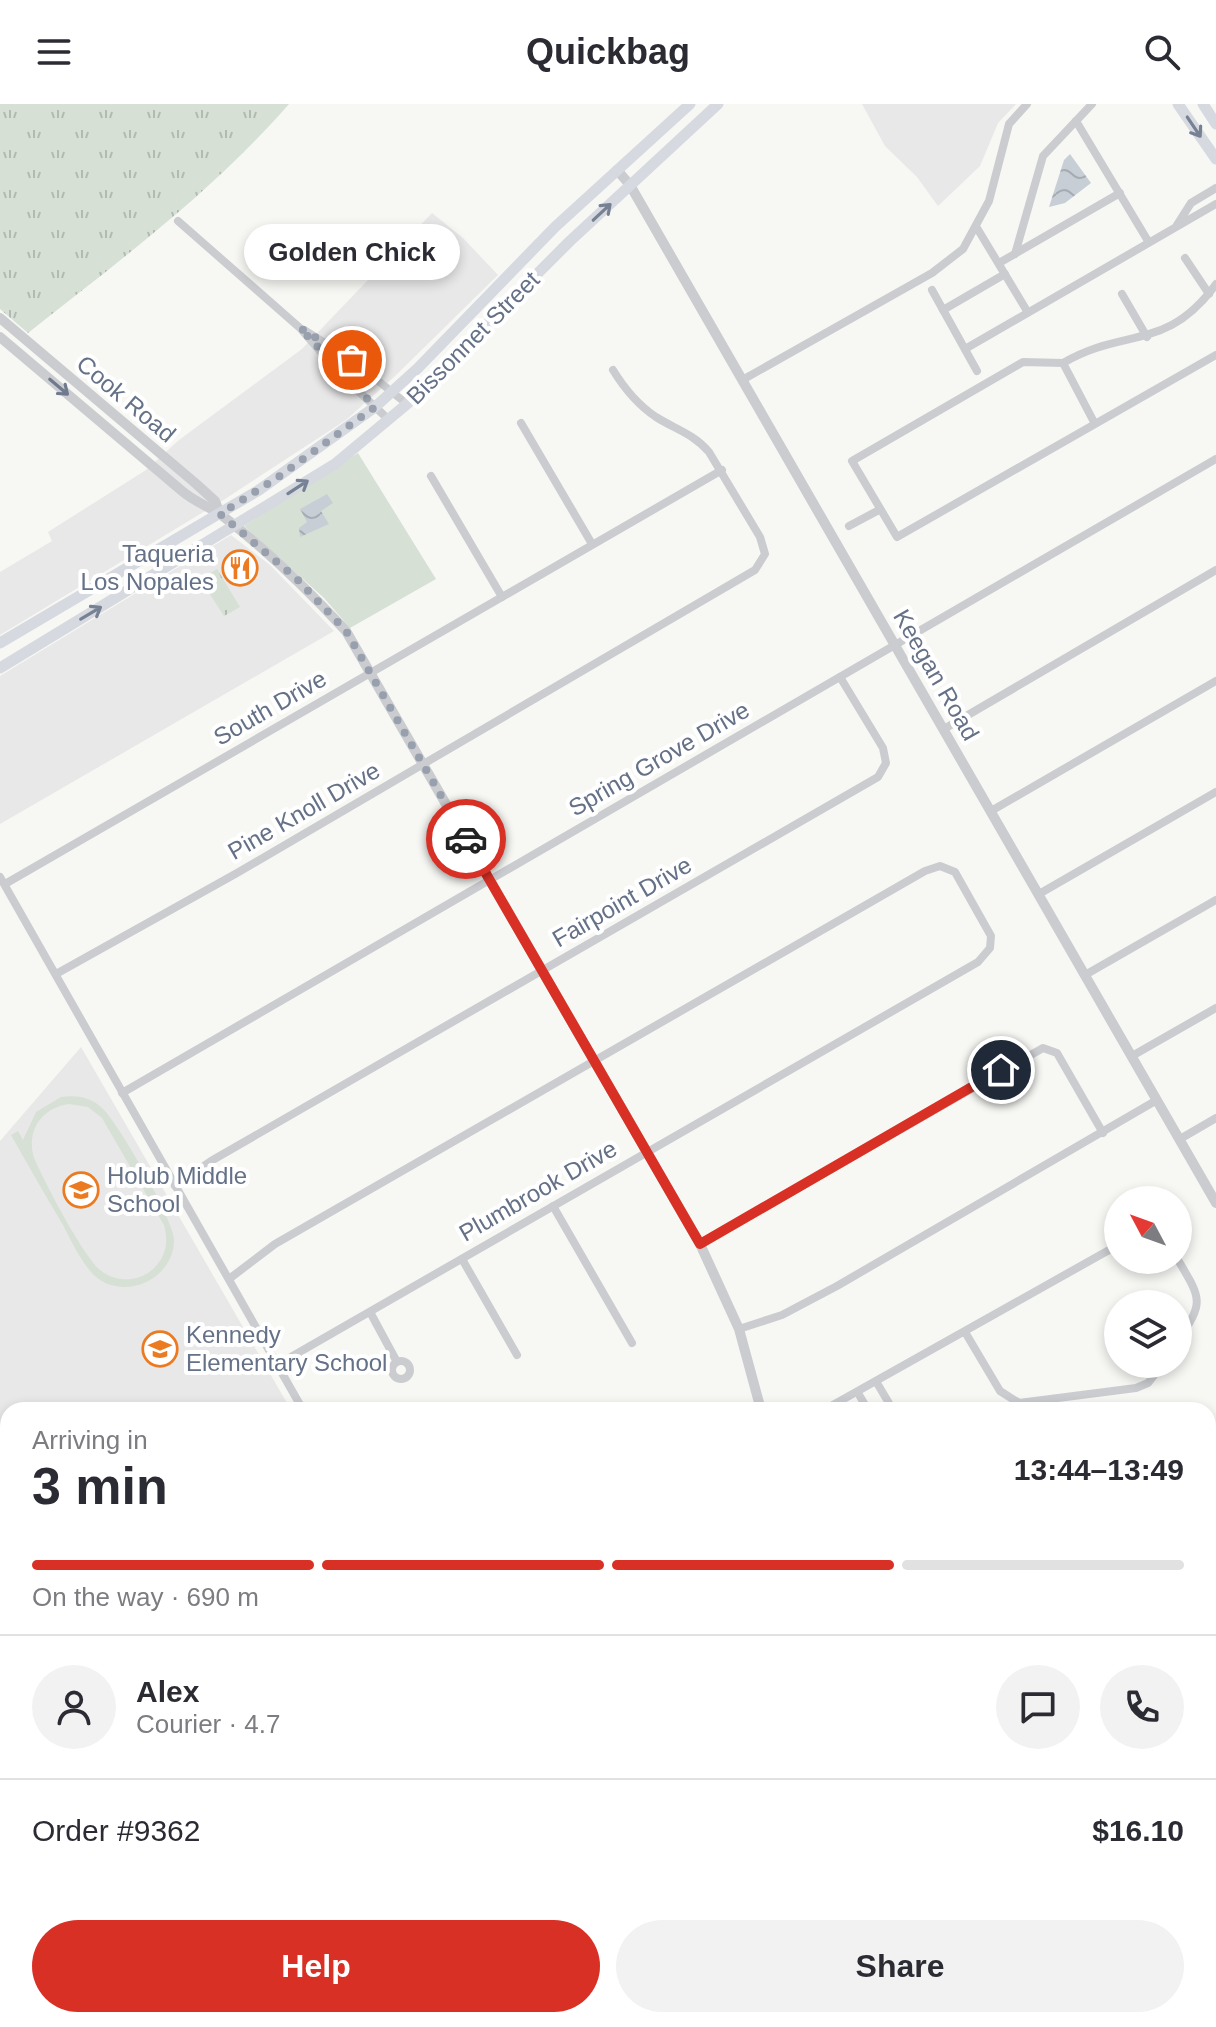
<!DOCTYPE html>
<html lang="en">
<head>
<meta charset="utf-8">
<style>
	:root { --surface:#fff; --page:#f2f2f3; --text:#2b2b33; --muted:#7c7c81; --line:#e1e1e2; --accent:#d93025 }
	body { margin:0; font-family:Helvetica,sans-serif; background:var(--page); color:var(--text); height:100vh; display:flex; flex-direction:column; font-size:30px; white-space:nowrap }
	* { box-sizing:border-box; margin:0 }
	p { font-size:26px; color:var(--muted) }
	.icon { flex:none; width:44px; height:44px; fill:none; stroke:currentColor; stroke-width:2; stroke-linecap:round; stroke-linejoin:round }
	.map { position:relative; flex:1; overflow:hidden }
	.panel { position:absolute; left:0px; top:1298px; width:1216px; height:626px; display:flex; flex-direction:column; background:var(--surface); border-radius:24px 24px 0 0; box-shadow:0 4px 12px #0003 }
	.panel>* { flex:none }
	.needle { width:52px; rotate:311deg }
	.buttons { position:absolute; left:1104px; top:1082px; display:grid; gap:16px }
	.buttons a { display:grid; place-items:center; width:88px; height:88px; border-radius:50%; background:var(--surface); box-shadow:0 4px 12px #0003; font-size:40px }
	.pin { position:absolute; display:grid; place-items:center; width:68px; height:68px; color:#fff; margin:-34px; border:4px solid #fff; border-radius:50%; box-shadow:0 2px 8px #0007 }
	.courier { position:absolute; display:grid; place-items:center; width:80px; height:80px; margin:-40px; border:6px solid #d93025; border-radius:50%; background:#fff; color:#222; box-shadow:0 2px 10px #0007 }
	.bubble { position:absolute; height:56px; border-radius:28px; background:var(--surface); box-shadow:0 4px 12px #0003; font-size:26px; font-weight:700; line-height:56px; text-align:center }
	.headline em { font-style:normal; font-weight:700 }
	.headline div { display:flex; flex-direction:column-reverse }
	.headline { display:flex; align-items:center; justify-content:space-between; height:136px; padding:0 32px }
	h1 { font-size:52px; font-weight:700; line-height:60px }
	.bar { display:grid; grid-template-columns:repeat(4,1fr); gap:12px 8px; align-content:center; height:96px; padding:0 32px }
	.bar i { height:10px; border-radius:6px; background:var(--line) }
	.bar .on { background:var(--accent) }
	.bar p { grid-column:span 4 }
	.line { display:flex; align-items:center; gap:20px; padding:0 32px; border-top:2px solid var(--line) }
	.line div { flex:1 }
	.round { display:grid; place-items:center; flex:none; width:84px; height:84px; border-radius:42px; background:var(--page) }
	.action { display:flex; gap:16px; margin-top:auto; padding:16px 32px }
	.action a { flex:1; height:92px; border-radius:48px; background:var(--accent); color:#fff; font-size:32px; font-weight:700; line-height:92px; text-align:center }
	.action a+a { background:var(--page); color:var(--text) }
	header { display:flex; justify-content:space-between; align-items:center; height:104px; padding:0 32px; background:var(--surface); font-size:36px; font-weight:700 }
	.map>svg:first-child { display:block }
	.built { fill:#e8e8e8 }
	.grass { fill:url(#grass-tufts) }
	.green { fill:#d7e0d5; fill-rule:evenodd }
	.water { fill:url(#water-waves) }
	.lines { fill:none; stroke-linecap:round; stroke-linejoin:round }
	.river { stroke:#c7ced5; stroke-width:14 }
	.minor { stroke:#caccd0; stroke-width:8 }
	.tertiary { stroke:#caccd0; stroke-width:10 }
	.secondary { stroke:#d6d9df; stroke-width:11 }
	.oneway { stroke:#768194 }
	.oneway2 { stroke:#6f7a8e }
	.done { stroke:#98a0ad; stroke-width:8; stroke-dasharray:0 14.4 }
	.route { stroke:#d93025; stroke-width:10 }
	.labels { text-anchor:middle; stroke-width:8; stroke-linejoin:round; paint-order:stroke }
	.street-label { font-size:24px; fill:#657187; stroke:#fff }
	.poi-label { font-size:24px; fill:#657187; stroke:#fff; text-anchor:start }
</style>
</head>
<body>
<header><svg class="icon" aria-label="menu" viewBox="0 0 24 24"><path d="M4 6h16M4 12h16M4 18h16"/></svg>Quickbag<svg class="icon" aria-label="search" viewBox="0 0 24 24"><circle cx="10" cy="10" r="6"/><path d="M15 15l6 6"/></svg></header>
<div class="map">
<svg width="1216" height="1923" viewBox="0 0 1216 1923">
	<defs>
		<pattern id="grass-tufts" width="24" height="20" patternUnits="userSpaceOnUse" patternTransform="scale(2)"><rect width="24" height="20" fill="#d7e0d5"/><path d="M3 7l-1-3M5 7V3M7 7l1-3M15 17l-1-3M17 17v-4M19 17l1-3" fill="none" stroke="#b2bab2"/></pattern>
		<pattern id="water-waves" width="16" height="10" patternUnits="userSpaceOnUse" patternTransform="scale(2)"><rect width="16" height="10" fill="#c7ced5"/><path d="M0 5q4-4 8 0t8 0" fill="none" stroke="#a5acb2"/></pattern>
	</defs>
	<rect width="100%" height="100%" fill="#f7f8f4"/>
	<g class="built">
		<path d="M862,0H1016L998,19L980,62L938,102L917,73L885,42Z"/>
		<path d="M432,109L463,134L498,171L394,273L346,316L225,395L0,531V468L52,437L48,428L146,366L179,336L302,245Z"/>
		<path d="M231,431L270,461L334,527L0,720V572Z"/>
		<path d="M81,943L291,1306H8V1467H0V1037Z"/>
	</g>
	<g class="grass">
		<path d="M0,0H289C212,88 119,157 28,229L0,205Z"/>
		<path d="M217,465L240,503L224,512L200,475Z"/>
	</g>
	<g class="green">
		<path d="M358,349L436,475L350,524L324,494L244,422Z"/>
		<path d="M61,993C76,991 90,993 101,1003C117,1016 173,1115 174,1135C175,1177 119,1200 91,1168C79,1154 71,1136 63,1121C45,1091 28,1061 11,1031L18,1027L23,1036L36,1008ZM69,1000L88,1003L102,1014L164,1121C168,1136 167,1150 156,1162C142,1178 117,1180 100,1166C82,1150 45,1079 34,1054C26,1027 41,1004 69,1000Z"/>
	</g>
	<g class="water">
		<path d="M1070,50L1091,79L1065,99L1049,103L1064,56Z"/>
		<path d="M327,390L333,399L321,407L329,420L300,433L299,424L307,418L300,405Z"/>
	</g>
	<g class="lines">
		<g class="river">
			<path d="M1208,1350L1216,1343"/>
			<path d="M986,1916L987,1923"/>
		</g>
		<g class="minor">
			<path d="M1076,17L1148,137"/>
			<path d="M178,117L300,224L337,267L389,316"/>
			<path d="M1177,121L1191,99L1216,84"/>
			<path d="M977,124L1027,207"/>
			<path d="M1015,150L1043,52L1092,0"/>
			<path d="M1185,154L1209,190"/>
			<path d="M999,159L1120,89"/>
			<path d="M932,186L977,267"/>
			<path d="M1122,190L1147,233"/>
			<path d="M943,206L1005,170"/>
			<path d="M304,226L352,256L407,300"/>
			<path d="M965,245L1216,100"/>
			<path d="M1063,259C1124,223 1167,248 1216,180"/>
			<path d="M744,275L932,169L963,145L989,97L1009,20L1027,0"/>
			<path d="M521,319L592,440"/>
			<path d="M1095,320L1063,259L1023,258L852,357L897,433L1216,251"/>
			<path d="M431,372L502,493"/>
			<path d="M849,422L879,406"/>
			<path d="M944,625L1216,466"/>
			<path d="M991,707L1216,577"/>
			<path d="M0,773L303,1306"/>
			<path d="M5,780L722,366"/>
			<path d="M1039,790L1216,688"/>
			<path d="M56,870L237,769L755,466L765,450L760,433L709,348C694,330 675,325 656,313C638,301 624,284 613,266"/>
			<path d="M1085,871L1216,796"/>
			<path d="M1132,952L1216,904"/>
			<path d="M122,989L1216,355"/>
			<path d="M1180,1035L1216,1014"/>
			<path d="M175,1082L211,1057L878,673L886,659L883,644L840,573"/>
			<path d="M553,1102L632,1239"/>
			<path d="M700,1140L1043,944L1057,949L1103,1029"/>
			<path d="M462,1155L517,1251"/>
			<path d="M1178,1156C1202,1196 1204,1198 1178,1237"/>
			<path d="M229,1175L275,1140L925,767L940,762L955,768L991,832L990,844L978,858L277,1261"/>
			<path d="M370,1208L397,1258"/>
			<path d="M739,1225L782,1211L837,1182L1157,996"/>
			<path d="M965,1228L1000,1287L1019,1299L1136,1284L1148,1279L1163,1260"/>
			<circle cx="401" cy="1266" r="9"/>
			<path d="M877,1279L893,1306"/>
			<path d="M858,1289L868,1306"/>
			<path d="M824,1306L1118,1141"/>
			<path d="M1208,1442L1216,1438"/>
			<path d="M1208,1535L1216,1543"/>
			<path d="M0,1892L8,1891"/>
			<path d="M371,1916L372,1923"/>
			<path d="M478,1916V1923"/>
			<path d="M585,1916V1923"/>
			<path d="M690,1916V1923"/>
			<path d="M793,1916V1923"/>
			<path d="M899,1916V1923"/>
			<path d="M1182,1916V1923"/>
			<path d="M1075,1923V1916"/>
		</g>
		<g class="tertiary">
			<path d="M617,66L630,81L1216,1099"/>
			<path d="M0,214L194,378L215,397L220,410"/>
			<path d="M0,233L182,387C196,399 211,403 224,413C268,447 308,486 346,527L700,1140L739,1225L761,1306"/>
		</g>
		<g class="secondary">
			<path d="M1178,0L1216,55"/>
			<path d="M1203,0L1216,20"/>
			<path d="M0,539L259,386L375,303L418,264L555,123L690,0"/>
			<path d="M0,564L335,360L407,300L570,137L718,0"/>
			<path d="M0,1540L8,1545"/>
			<path d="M0,1565L8,1570"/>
			<path d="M1208,1654L1216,1656"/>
			<path d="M1208,1673L1216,1676"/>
		</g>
	</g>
	<defs><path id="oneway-shaft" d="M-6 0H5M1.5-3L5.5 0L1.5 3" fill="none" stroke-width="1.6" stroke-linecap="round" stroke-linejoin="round" transform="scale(2)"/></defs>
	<g class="oneway">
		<use href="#oneway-shaft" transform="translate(1194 23) rotate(56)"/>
		<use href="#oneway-shaft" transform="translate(602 108) rotate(-43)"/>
		<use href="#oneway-shaft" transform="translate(298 383) rotate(-33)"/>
		<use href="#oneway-shaft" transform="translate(91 509) rotate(-31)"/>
	</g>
	<use class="oneway2" href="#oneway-shaft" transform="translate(59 283) rotate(40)"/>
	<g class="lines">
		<path class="done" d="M352,256L300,224L375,303L277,374L220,410L297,475L346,527L466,735"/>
		<path class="route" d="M466,735L700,1140L1001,966"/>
	</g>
	<defs>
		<symbol id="restaurant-ring" viewBox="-11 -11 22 22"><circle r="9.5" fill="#fff" stroke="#ec7a20" stroke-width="1.5"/><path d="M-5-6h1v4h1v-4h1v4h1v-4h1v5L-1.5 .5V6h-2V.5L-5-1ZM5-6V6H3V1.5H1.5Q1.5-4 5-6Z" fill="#ec7a20"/></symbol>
		<symbol id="school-ring" viewBox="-11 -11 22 22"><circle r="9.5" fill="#fff" stroke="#ec7a20" stroke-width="1.5"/><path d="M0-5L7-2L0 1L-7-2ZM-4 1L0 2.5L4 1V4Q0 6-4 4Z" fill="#ec7a20"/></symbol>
	</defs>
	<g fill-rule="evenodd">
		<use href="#restaurant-ring" x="220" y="444" width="40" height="40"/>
		<use href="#school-ring" x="61" y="1066" width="40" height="40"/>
		<use href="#school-ring" x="140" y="1225" width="40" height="40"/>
	</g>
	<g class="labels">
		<g class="street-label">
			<text transform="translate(473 234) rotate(-45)" y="8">Bissonnet Street</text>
			<text transform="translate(126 295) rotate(40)" y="8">Cook Road</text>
			<text transform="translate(936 571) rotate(60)" y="8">Keegan Road</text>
			<text transform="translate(270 604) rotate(-30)" y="8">South Drive</text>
			<text transform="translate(659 655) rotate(-30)" y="8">Spring Grove Drive</text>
			<text transform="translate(304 707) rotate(-30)" y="8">Pine Knoll Drive</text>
			<text transform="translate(622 798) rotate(-30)" y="8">Fairpoint Drive</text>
			<text transform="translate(538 1087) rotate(-30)" y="8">Plumbrook Drive</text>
		</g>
		<g class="poi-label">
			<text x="214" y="458" text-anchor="end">Taqueria<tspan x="214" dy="28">Los Nopales</tspan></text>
			<text x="107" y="1080">Holub Middle<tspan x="107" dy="28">School</tspan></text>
			<text x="186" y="1239">Kennedy<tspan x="186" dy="28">Elementary School</tspan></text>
		</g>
	</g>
</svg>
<div class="buttons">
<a><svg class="needle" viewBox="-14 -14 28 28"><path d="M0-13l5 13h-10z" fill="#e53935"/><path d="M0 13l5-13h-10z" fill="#7c7c81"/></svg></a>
<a><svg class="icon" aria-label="layers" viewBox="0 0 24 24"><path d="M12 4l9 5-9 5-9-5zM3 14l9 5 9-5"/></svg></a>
</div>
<div class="pin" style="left:352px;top:256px;background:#ea580c"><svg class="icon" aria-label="bag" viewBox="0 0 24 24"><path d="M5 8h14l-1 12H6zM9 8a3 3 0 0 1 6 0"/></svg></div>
<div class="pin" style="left:1001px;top:966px;background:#1f2937"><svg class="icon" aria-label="home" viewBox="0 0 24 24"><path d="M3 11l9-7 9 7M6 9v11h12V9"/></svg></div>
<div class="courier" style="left:466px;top:735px"><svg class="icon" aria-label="car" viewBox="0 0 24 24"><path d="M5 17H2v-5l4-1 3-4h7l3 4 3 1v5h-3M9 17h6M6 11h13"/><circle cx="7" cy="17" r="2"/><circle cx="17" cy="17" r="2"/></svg></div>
<div class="bubble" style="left:244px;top:120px;width:216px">Golden Chick</div>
<section class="panel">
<div class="headline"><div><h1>3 min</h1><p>Arriving in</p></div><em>13:44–13:49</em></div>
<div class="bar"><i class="on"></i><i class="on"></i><i class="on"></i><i></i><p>On the way · 690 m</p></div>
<div class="line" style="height:144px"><a class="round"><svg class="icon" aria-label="person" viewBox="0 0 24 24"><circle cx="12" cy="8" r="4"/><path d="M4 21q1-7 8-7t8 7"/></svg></a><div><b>Alex</b><p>Courier · 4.7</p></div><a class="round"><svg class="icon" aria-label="chat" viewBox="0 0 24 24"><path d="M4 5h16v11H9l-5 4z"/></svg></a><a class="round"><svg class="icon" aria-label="phone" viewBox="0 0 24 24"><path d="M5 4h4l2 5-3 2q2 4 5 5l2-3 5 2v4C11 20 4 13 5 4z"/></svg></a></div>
<div class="line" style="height:104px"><div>Order #9362</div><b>$16.10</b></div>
<div class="action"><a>Help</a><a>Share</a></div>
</section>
</div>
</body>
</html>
